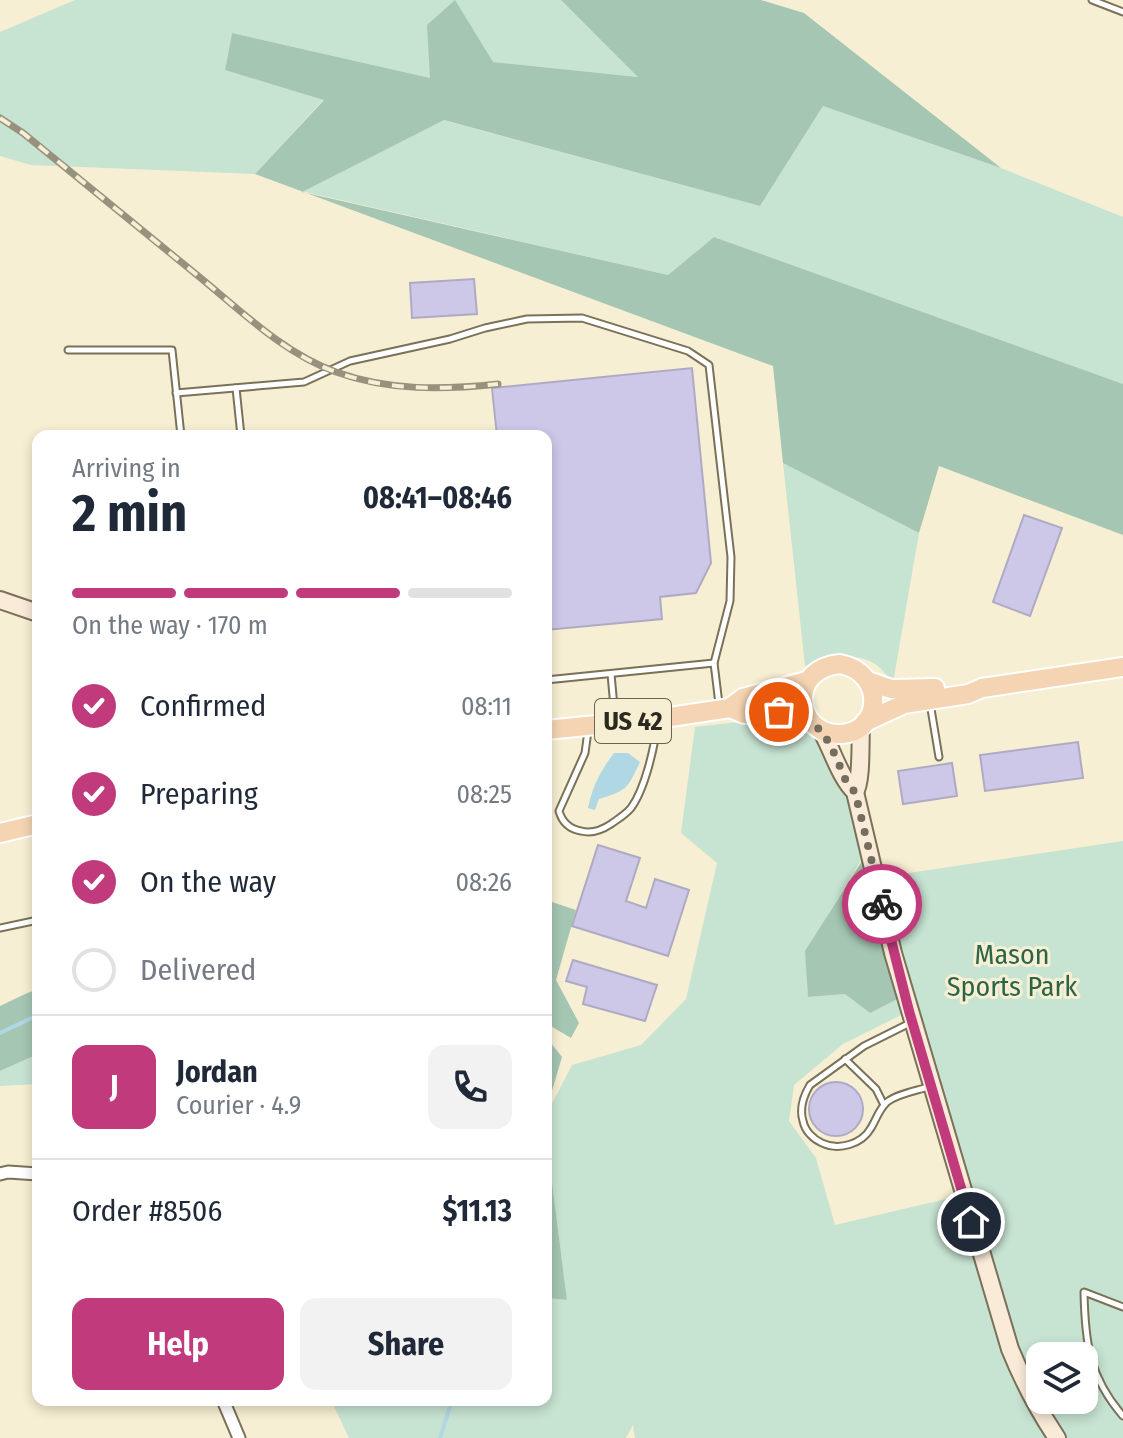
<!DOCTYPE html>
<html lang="en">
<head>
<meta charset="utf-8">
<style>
	:root { --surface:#fff; --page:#f2f2f3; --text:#1f2937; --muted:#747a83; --line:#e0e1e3; --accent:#c13a7b }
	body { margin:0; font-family:"Fira Sans Condensed",sans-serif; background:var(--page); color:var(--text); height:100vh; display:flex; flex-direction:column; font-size:30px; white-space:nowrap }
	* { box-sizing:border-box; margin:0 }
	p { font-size:26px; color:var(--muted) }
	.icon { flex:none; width:44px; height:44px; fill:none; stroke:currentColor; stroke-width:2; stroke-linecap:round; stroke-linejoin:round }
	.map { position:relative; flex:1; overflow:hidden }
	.sheet { position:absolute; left:32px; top:430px; width:520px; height:976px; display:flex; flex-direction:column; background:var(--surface); border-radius:16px; box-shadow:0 4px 12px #0003 }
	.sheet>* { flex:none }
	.fabs { position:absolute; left:1026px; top:1342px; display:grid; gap:16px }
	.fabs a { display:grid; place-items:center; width:72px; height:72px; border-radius:16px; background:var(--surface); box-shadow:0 4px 12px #0003; font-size:40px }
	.pin { position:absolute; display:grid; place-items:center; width:68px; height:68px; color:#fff; margin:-34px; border:4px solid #fff; border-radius:50%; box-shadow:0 2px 8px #0007 }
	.courier { position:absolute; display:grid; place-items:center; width:80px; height:80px; margin:-40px; border:6px solid #c13a7b; border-radius:50%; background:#fff; color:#222; box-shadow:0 2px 10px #0007 }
	.summary em { font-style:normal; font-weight:700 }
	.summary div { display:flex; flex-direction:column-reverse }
	.summary { display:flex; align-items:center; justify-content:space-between; height:136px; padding:0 40px }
	h1 { font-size:52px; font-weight:700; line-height:60px }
	.bar { display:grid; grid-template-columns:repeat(4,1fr); gap:12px 8px; align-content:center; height:96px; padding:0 40px }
	.bar i { height:10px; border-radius:6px; background:var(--line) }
	.bar .selected { background:var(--accent) }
	.bar p { grid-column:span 4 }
	.line { display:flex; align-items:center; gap:20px; padding:0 40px; border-top:2px solid var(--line) }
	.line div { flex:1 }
	.round { display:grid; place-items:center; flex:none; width:84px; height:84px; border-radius:16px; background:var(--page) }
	ol { padding:0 40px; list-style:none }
	li { display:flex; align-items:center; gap:24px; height:88px }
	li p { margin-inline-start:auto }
	li .icon { padding:8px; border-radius:50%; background:var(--accent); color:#fff; stroke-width:4 }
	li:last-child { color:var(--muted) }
	li i { width:44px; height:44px; border:4px solid var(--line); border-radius:50% }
	.button { display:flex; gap:16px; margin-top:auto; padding:16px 40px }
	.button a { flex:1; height:92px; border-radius:16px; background:var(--accent); color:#fff; font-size:32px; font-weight:700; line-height:92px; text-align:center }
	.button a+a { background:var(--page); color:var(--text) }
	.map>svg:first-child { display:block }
	.green { fill:#c7e3d2; fill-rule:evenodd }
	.forest { fill:#a5c6b2 }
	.water { fill:#afd7e4 }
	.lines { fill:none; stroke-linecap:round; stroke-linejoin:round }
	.stream { stroke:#afd7e4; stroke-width:4 }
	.building { fill:#cdc7e8; stroke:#afaac4; stroke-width:2 }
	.lane-casing { stroke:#797158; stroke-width:9 }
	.street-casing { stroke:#797158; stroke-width:15 }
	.secondary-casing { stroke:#797158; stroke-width:20 }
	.primary-casing { stroke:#fff; stroke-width:22 }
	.lane { stroke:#fff; stroke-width:5 }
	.street { stroke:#fff; stroke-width:11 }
	.secondary { stroke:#faead8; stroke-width:16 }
	.primary { stroke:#f4d4b2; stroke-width:18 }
	.rail-casing { stroke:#97917e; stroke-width:7 }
	.rail { stroke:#f7efd3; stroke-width:4; stroke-dasharray:12; stroke-linecap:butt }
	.done { stroke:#736e5e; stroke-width:8; stroke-dasharray:0 14.4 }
	.route { stroke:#c13a7b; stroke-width:10 }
	.labels { text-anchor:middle; stroke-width:6; stroke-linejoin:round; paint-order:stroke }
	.shield { fill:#f7efd3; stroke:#696455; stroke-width:2 }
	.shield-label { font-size:26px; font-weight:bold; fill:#2c291f }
	.park-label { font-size:28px; fill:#2c6447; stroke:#f7efd3 }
</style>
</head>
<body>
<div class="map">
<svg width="1123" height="1438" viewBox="0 0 1123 1438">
	<rect width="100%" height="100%" fill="#f7efd3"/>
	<g class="green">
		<path d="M75,0H561L639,77L493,62L430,78L232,33L225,70L324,99L255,174L31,165L0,156V32Z"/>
		<path d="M823,106L1001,168L1123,217V384L714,237L668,275L301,191L443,120L760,206Z"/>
		<path d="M783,463L919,533L893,683C888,678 882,668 875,664C854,650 827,660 805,666Z"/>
		<path d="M767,719L791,722L809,732L822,744L850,796L861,860L806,951L808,997L845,994L870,1013L875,878L1123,841V1438H635L633,1425L626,1438H349L331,1400H546V1298L567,1300L546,1135V1115L572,1065L641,1045L686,999L717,863L681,833L695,727ZM909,1011L963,1195L835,1225L816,1158L789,1121L794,1085L843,1044ZM1040,1356H1084V1400H1040Z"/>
		<path d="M38,1054V1084L0,1086V1071Z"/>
	</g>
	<g class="forest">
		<path d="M455,0L493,62L638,77L561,0H761L804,13L1001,168L823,106L760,206L444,120L302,192L668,275L714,237L1123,384V535L939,466L919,533L783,463L773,366L255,174L324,100L225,70L232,33L430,78L427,25Z"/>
		<path d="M862,861L875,878L905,995L870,1013L845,994L808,997L805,951Z"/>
		<path d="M546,900L576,910L556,980L579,1023L571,1038L549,1025L546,1029Z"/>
		<path d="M38,989V1054L0,1071V1006L25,994Z"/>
		<path d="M546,1037L562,1057L546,1111Z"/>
		<path d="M546,1135L567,1300L546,1298Z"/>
	</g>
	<path class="water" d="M614,753H628L640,762C627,789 628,790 599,799L595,810L588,808C592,787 601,770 614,753Z"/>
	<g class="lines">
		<g class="stream">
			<path d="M0,1033L38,1015"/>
			<path d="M440,1438L452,1400"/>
		</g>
	</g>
	<g class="building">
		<path d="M474,279L477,314L412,318L410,283Z"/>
		<path d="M692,368L711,563L696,593L660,597L662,619L546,630V436H497L492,388Z"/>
		<path d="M1024,515L1062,528L1030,616L993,602Z"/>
		<path d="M1078,742L1083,778L985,791L980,755Z"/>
		<path d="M952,763L957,796L903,804L898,771Z"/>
		<path d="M598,845L640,858L626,901L646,908L655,879L689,890L668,956L572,926Z"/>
		<path d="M573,960L657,985L645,1021L583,1004L587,987L566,981Z"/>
		<circle cx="836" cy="1109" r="27"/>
	</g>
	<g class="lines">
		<defs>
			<g id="lane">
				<path d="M1092,0L1123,12"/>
				<path d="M68,350H172L181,436"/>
				<path d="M236,388L241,436"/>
				<path d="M176,393L304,382L350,361L450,339L485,328L527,319L582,318L688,351L709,365L731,557L730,601L714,663"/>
				<path d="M611,674L615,718"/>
				<path d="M546,680L714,663L719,704"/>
				<path d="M930,703L939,757"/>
				<path d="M588,731L585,753L559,811C562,822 570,829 581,831C592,834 602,830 611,824C618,819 625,815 631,808C645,789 655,746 657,723"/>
				<path d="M0,928L38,920"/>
				<path d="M912,1022L864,1046L810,1085C804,1095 799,1108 803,1121C805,1131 813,1139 822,1143C839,1151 862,1144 871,1128C876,1120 879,1109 887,1102C897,1094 915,1091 928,1087"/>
				<path d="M845,1059L876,1089L884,1105"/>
				<path d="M1123,1307L1084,1292C1085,1342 1089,1377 1123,1416"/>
			</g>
			<g id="street">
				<path d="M0,1174L8,1172L38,1174"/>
				<path d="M223,1400L239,1438"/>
			</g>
			<g id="secondary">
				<path d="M0,600L38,613"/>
				<path d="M821,730C832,749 840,778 855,792L893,953L1010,1349C1023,1381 1038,1410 1057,1438"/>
				<path d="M855,792C862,781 860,742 861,726"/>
			</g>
			<g id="primary">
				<path d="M840,664C887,673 882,734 839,734C796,735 786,669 840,664Z"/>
				<path d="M868,681L891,689L935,688"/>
				<path d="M730,708L743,698L807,681"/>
				<path d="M865,722L904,704L968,694L982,688L1123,667"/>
				<path d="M546,730L657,719L730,708L744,714L779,712L812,723"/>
				<path d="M0,833L38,824"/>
			</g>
		</defs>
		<use href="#lane" class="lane-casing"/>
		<use href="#street" class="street-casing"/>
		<use href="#secondary" class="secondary-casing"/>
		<use href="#primary" class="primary-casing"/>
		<use href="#lane" class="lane"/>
		<use href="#street" class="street"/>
		<use href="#secondary" class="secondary"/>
		<use href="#primary" class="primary"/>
		<defs>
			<path id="rail" d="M0,118L23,133C81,180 139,228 197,275C240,310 283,353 336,372C389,391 443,390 498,384"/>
		</defs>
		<use href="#rail" class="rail-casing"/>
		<use href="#rail" class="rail"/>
	</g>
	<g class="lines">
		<path class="done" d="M779,712C817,719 824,730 839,764C843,775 846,784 855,792L882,904"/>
		<path class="route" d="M882,904L909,1011L971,1222"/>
	</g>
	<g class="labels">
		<rect class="shield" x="595" y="699" width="76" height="44" rx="6"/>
		<g class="shield-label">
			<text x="633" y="730">US 42</text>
		</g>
		<g class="park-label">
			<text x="1012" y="964">Mason<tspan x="1012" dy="32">Sports Park</tspan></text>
		</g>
	</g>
</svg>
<div class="fabs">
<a><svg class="icon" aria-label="layers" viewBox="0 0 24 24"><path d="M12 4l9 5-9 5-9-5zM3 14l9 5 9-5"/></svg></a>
</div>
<div class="pin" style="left:779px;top:712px;background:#ea580c"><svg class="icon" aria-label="bag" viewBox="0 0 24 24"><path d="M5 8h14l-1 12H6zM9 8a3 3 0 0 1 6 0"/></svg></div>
<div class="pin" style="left:971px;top:1222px;background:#1f2937"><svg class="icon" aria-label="home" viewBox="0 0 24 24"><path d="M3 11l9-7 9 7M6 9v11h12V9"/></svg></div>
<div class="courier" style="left:882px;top:904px"><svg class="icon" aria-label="bike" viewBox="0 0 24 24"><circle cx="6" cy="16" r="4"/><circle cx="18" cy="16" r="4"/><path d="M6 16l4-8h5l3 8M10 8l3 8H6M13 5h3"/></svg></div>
<section class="sheet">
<div class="summary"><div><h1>2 min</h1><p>Arriving in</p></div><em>08:41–08:46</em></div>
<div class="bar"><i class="selected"></i><i class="selected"></i><i class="selected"></i><i></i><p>On the way · 170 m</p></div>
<ol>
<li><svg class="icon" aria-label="check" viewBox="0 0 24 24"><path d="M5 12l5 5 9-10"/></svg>Confirmed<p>08:11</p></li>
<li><svg class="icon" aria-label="check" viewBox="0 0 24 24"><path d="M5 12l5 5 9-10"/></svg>Preparing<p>08:25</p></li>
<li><svg class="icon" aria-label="check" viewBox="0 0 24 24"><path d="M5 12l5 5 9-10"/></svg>On the way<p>08:26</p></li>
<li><i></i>Delivered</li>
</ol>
<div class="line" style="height:144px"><b class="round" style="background:var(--accent);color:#fff">J</b><div><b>Jordan</b><p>Courier · 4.9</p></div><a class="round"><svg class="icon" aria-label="phone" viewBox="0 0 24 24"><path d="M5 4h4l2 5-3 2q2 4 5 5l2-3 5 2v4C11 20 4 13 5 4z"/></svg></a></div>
<div class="line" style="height:104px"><div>Order #8506</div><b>$11.13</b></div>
<div class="button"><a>Help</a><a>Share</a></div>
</section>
</div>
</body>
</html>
